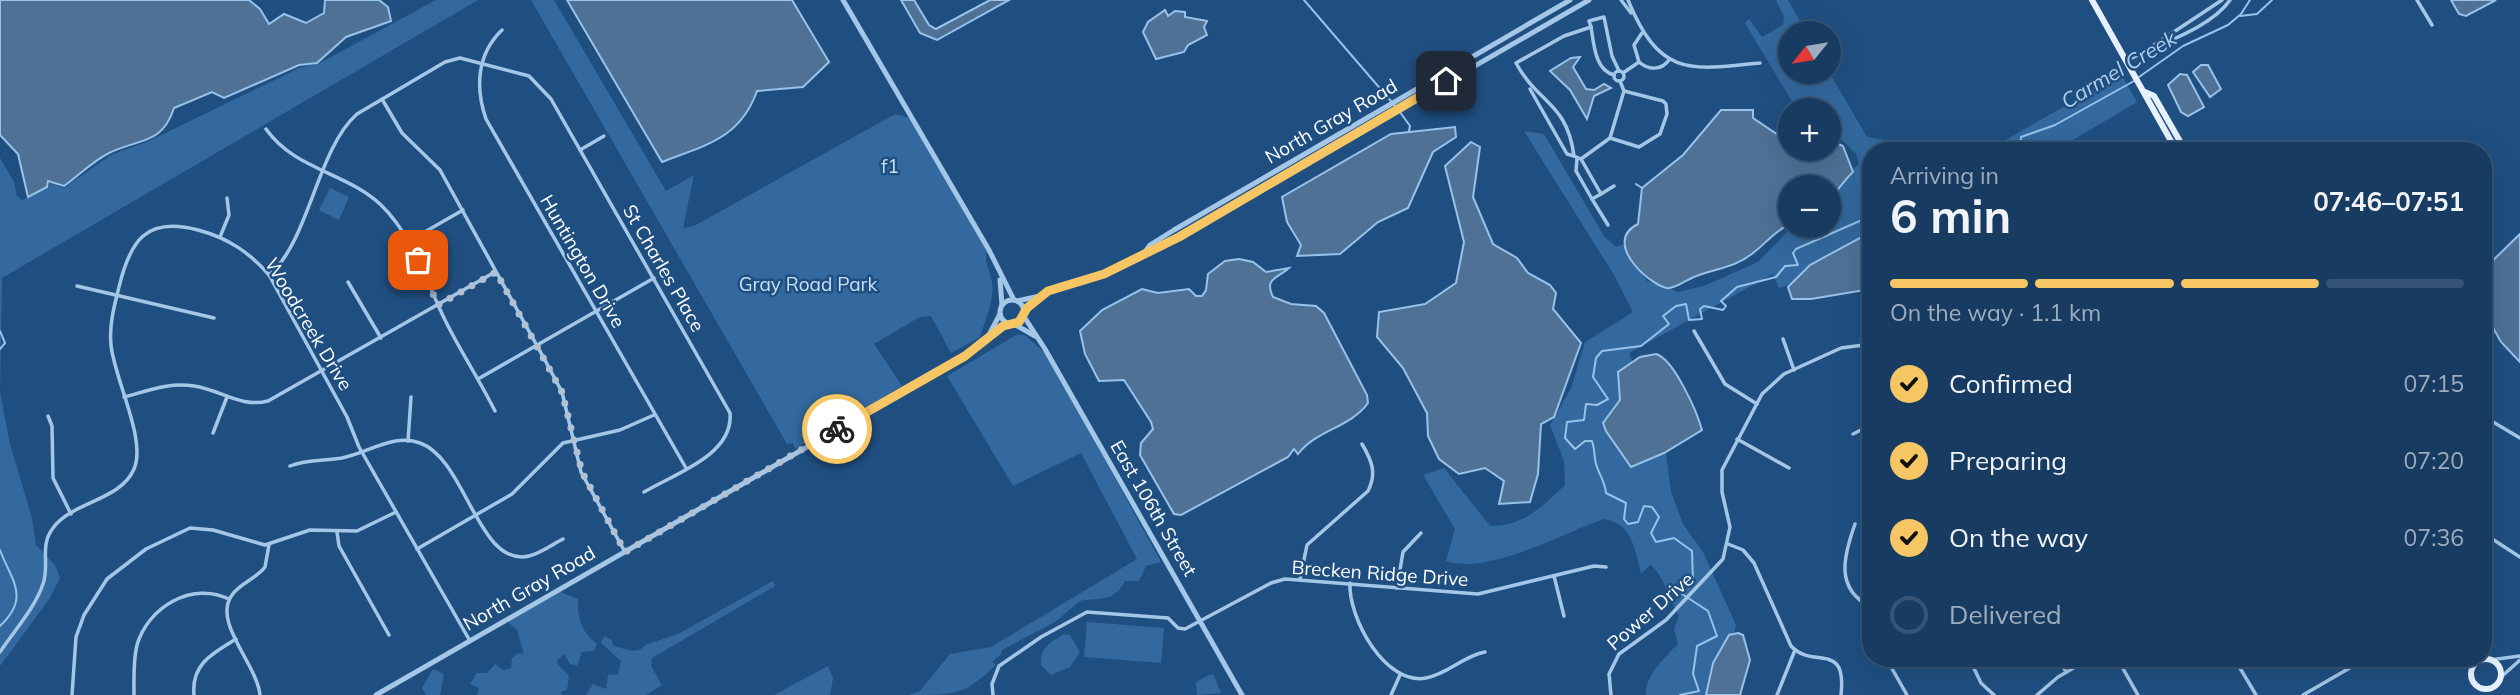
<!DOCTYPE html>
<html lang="en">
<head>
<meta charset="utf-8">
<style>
	:root { --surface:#173b61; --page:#204267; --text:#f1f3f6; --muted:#9eadbd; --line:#365576; --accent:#f6c564 }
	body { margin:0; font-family:Mulish,sans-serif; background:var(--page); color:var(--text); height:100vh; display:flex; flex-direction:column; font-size:26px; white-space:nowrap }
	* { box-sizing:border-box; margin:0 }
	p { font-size:23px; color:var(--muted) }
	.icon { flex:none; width:38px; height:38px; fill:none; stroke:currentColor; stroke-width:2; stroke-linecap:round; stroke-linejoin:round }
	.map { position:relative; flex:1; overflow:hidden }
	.side { position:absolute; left:1862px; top:142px; width:630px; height:525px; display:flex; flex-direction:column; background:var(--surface); border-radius:28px; box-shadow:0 7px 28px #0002,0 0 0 2px var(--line) }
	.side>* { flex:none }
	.needle { width:46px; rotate:240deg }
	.tools { position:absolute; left:1778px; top:21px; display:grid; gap:14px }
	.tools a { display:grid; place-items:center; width:63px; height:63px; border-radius:50%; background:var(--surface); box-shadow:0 7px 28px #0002,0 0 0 2px var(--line); font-size:35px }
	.pin { position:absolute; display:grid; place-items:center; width:60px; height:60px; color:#fff; margin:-30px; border-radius:14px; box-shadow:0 4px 10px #0006 }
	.courier { position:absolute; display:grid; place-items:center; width:70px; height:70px; margin:-35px; border:5px solid #f6c564; border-radius:50%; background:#fff; color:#222; box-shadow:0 2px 9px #0007 }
	.headline em { font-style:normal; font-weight:700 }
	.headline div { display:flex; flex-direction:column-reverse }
	.headline { display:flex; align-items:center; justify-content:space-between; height:119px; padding:0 28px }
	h1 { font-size:46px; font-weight:700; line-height:52px }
	.bar { display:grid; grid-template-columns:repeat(4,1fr); gap:10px 7px; align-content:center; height:84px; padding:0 28px }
	.bar i { height:9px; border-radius:5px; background:var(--line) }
	.bar .selected { background:var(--accent) }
	.bar p { grid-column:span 4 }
	ol { padding:0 28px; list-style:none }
	li { display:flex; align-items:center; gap:21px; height:77px }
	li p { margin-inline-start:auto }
	li .icon { padding:7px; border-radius:50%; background:var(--accent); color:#111; stroke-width:4 }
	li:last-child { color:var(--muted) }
	li i { width:38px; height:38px; border:4px solid var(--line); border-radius:50% }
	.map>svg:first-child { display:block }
	.green { fill:#33699f }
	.water { fill:#4f7196; stroke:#98c2ea; stroke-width:2 }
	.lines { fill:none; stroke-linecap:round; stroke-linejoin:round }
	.stream { stroke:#98c2ea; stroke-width:2 }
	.minor { stroke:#a4c7e8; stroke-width:3.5 }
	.tertiary { stroke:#a4c7e8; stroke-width:5 }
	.primary { stroke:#e7f1fe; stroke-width:6 }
	.done { stroke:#b1c1d3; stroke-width:7; stroke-dasharray:0 12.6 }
	.route { stroke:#f6c564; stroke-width:9 }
	.labels { text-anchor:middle; stroke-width:5; stroke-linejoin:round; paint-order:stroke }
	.street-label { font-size:19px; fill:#fff; stroke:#1f4f81 }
	.park-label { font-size:19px; fill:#c8e0f6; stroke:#1f4f81 }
	.water-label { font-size:21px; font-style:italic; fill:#b0d0f0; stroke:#1f4f81 }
</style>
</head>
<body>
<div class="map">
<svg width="2520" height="695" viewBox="0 0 2520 695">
	<rect width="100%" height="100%" fill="#1f4f81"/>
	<g class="green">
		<path d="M436,0H478L2,278L0,392L10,444L32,518L36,545L55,565L60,578L50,598L0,666V158L14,182L17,196L22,200L48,188L50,183L64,188L111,155L149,141L299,68L320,63Z"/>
		<path d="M531,0H554L666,191L694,175L683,228L694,226L895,114L910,118L987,251C984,265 990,269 992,282C995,300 985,320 980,337L951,353L931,316L920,317L874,344L902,386L795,449L793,443L787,444Z"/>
		<path d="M1776,0H1788L1807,33H1790V72H1829L1867,137L1944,150H1871V257L1779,288L1773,274L1629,353L1664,437L1671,492L1683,524L1703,552L1736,625L1723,695H1646C1644,677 1666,656 1678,644L1674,629L1679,616C1670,601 1663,573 1650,565L1641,574C1635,549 1632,523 1604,519C1563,533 1489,575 1446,561L1455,529L1423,475L1444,468L1490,526C1522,527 1542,507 1565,485L1564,461L1550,425L1571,388L1585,342L1633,312L1614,275L1524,131L1544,134L1604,236L1616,247L1623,244L1647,281L1678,292L1704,286L1758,262L1793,226H1829V194L1859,163L1856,154L1842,140L1829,144V110H1797L1745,23L1749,19L1762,37L1783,25L1784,17Z"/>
		<path d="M2121,74L2137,102L2056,150H1988Z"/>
		<path d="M330,188L349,197L339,220L319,210Z"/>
		<path d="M1018,334L1026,336L1048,356L1161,562L1146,566L1139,581H1125C1114,603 1100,597 1080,601L1055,622L1002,650L1001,654L992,662L996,665C964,695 956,695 909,695L920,691L950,654L991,647L1137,559L1081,453L1013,486L947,376Z"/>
		<path d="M773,581L775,586L652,658L651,666L662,685L646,695H586L593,684L606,689L608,675L618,674L621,661L601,643L604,636L612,640L613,646C625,648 637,656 645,645L678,634Z"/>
		<path d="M560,592L578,599C577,617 581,632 597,644L594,651L582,652L577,666L570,664L564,654L556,662L569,676L567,690L561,692L562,695H477L479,688L470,684L477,673H487L495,664L503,670L511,668L512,658L518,653L524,654L517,630L508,622Z"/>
		<path d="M1087,622L1164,628L1161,663L1084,657Z"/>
		<path d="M1064,634L1070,635L1080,652L1070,667L1051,675L1041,665C1040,647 1050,643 1064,634Z"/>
		<path d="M828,666L833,679L830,695H774Z"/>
		<path d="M433,669L444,674L440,695H426L422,688Z"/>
		<path d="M1209,675H1214L1221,693L1197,695L1196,682Z"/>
	</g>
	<g class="water">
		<path d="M0,0H249L260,9L269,24L284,14L306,23L324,13L325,0H379L388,7L391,21L346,37L317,63L299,65L224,98L212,92L174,108C162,145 140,138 109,153C93,161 78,176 64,186L48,181L47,187L28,197L18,154L0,135Z"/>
		<path d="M567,0H792L829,62L803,87L757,91C740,139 705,145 662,162Z"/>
		<path d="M901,0H914L929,25L936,29L990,0H1009L937,40L920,33Z"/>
		<path d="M2451,0H2496L2466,16L2459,14Z"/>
		<path d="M1165,10L1168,16L1175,11L1185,12V17L1207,21L1204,27L1207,35L1188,45L1184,52L1156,59L1143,32L1148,22Z"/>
		<path d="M1580,57L1573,67L1586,89L1594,90L1604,84L1611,88L1594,96L1587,119L1570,90L1550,71L1571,58Z"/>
		<path d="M2201,65H2208L2221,89L2210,97L2193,72Z"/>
		<path d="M2180,74L2187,75L2204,107L2188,116L2181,112L2168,85Z"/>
		<path d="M1721,110H1753V118L1790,143V149H1829L1836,143L1843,146L1853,172C1845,179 1833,197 1829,199V187H1790V224C1776,230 1765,244 1753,253C1736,267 1719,268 1699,275C1689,278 1680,286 1670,288C1656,291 1599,243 1638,224L1642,188L1683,155Z"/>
		<path d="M1455,127L1456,137L1433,152L1408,208L1378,222L1340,254L1297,256L1301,245L1287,222L1282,197L1391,134Z"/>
		<path d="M1471,142L1480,147L1473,197L1493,244L1517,258L1528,273L1550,285L1556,293L1553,309L1581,343L1554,417L1541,424L1538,474L1530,502L1499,504L1504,481L1485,468L1459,474L1439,459L1428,436L1427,413L1403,368L1377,337L1379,312L1425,304L1456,283L1464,242L1445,166Z"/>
		<path d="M1871,232V289L1811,299H1792L1788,287L1810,265Z"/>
		<path d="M2520,234V362L2501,342L2483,310V270Z"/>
		<path d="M1239,259L1253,262L1266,272L1289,268C1277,279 1264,278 1273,297L1291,304L1316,306L1324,313L1367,395L1368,403C1350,428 1316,430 1298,454L1294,449L1288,457L1181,515L1174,514L1140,455L1141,443L1153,429L1151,422L1124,380L1099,381L1085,354L1080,331L1102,310L1142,289L1158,293L1189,289L1196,296H1202L1206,290L1208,274L1225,261Z"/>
		<path d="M1656,354C1674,359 1697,412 1702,430L1664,453L1631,467L1606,431L1603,423L1620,400L1618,372L1640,357Z"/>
		<path d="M1738,633L1743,635L1750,660L1740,695H1706L1713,663L1729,635Z"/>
	</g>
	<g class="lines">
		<g class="stream">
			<path d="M1304,0L1396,107"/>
			<path d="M2240,16L2257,14L2272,0"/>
			<path d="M2139,77L2183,46L2228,25L2241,14L2250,0"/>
			<path d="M1400,112L1410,126L1409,131"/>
			<path d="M2001,150L2013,146L2020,149L2021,137L2055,125L2134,81"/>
			<path d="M1636,184L1642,188"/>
			<path d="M0,331L5,343L0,349"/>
			<path d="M0,550C11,580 31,597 0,626"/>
			<path d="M1680,695L1699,691L1693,674L1697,646L1717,636L1708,611L1682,594L1686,584L1693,581L1692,551L1674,538L1656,542L1651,533L1659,517L1652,507L1644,506L1638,522L1628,524L1624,519L1626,503L1606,493C1605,481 1599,475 1596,464C1594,457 1595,450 1592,441H1585L1575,449L1565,438L1567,422L1584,420L1586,404L1597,405L1608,399L1593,377L1596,358L1602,351L1641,346L1669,324L1663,316L1676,306L1686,304L1689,320L1702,319L1700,309L1704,306L1723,310L1726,306L1721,301L1737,287L1776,277L1785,266L1798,265L1793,253L1796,249L1871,216"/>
		</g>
		<g class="minor">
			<path d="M1621,0L1631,13"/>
			<path d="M1628,0C1659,75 1686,71 1760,63"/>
			<path d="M2417,0L2432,25"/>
			<path d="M1591,27L1564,36L1516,63C1538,104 1567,102 1574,156L1581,159L1601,194L1614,186"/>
			<path d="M1591,27L1589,21L1604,17L1612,56L1619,71"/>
			<path d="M1591,27C1594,45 1595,70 1614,75"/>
			<path d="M502,30C477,54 475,87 486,119L686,468"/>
			<path d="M1642,33L1634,45L1639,62C1648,70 1661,71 1669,60"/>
			<path d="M2142,53L2222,0"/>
			<path d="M2128,60C2158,44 2210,29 2230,0"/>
			<circle cx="1619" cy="76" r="5"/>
			<path d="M1623,73L1639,62"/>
			<path d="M1530,89L1567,154L1574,156"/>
			<path d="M382,99L402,133L440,170L546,362L562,392L581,472L625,552"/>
			<path d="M266,129C295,170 346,172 381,205C414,237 426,282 446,322C461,352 480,381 495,411"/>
			<path d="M1610,138L1639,147L1660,134L1667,114L1666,104L1663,101L1624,91"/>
			<path d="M580,150L604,136"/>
			<path d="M1577,159L1576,171L1592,199"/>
			<path d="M1581,159L1610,138L1624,91L1620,81"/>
			<path d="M1601,194L1592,199L1608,225"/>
			<path d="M220,237L229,215L227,198"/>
			<path d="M409,241L463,210"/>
			<path d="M269,275C309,242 317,149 357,114L445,62L460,58L529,76L551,99L730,413C734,455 674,474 644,492"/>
			<path d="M348,282L381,338"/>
			<path d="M77,286L214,318"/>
			<path d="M1694,331L1725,384L1757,404"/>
			<path d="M1783,339L1794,370"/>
			<path d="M478,379L654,278"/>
			<path d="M124,397C147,391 169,382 194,386C221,390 241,408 268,401L495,272"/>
			<path d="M48,416L52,426L53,478L71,514"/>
			<path d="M2483,416L2520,438"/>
			<path d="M213,433L227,397"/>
			<path d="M1853,434L1871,425"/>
			<path d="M1737,439L1789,468"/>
			<path d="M408,441L411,397"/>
			<path d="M290,466C307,459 324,461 342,458C368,453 394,433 420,443C466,459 478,568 529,556C541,553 553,544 563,539"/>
			<path d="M1855,524C1844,555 1834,589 1871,607"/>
			<path d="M337,532L339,546L389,635"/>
			<path d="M2483,533L2520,557"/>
			<path d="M1728,544L1743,550L1754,563L1791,646C1813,670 1847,640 1841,695"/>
			<path d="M417,549L512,494L563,443L620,430L654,415"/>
			<path d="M1554,576L1564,616"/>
			<path d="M1300,579L1307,545L1368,491C1377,473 1372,461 1362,444"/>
			<path d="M1350,583C1348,617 1385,686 1426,678C1448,674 1463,656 1485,652"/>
			<path d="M1397,588L1403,552L1421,533"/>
			<path d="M0,652C14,631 35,608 43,584C50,565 39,546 53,528C73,501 120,501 134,469C147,440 114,378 111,345C109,325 114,307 119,287C130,241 146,216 198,230C228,238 249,252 269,275L347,417L359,447L470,641"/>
			<path d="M1886,658L1907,695"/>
			<path d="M1969,658L1981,683L1994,695"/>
			<path d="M2058,658L2066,672"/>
			<path d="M2117,658L2138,695"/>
			<path d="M2234,658L2256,695"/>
			<path d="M2490,660L2520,656"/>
			<path d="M2500,678L2520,660"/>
			<path d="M72,695L76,637L84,615L107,579L146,549L190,528L213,530L265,545L310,530L357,531L396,512"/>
			<path d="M134,695C134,679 133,661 137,645C148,607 192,581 229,599"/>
			<path d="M194,695C191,664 213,653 236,639"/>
			<path d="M260,695C257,664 212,622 232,595C240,583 256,579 265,567L269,545"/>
			<path d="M993,695L992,684L999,666L1041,637L1087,612L1168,618L1178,628L1185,629L1271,583L1285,579L1478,594L1594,566L1606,567"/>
			<path d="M1391,695L1400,675"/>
			<path d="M1611,695L1609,674L1619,654L1666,620L1723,559L1730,527L1722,492V470L1762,394L1784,374L1841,348L1871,344"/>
			<path d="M1777,695L1795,650"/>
			<path d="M2037,695L2058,677L2091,658"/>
			<path d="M2303,695L2367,658"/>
		</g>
		<g class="tertiary">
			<path d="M843,0L989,250L1014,300"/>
			<path d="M1145,252L1150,245L1174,230L1570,0"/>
			<path d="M1000,280L1002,305"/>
			<circle cx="1012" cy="312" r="12"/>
			<path d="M1017,301L1040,296"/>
			<path d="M1024,313L1048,291L1103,274L1179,237L1589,0"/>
			<path d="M1023,315L1045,349L1242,695"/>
			<path d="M1014,324L1035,336"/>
			<path d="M989,335L1000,314"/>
			<path d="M376,695L965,356L1009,324"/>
		</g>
		<g class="primary">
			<path d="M2092,0L2176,150"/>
			<path d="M2145,92L2154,96L2185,150"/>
			<circle cx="2486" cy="674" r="15"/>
		</g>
	</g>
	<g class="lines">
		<path class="done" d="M418,260L438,305L496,272L562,392L582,472L625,552L837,429"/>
		<path class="route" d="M837,429L965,356L1003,326L1019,322L1027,308L1048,291L1104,274L1179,237L1446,81"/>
	</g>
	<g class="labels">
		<g class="street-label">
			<text transform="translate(1331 121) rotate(-30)" y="7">North Gray Road</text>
			<text transform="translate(583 261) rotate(60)" y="7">Huntington Drive</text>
			<text transform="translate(664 268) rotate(60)" y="7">St Charles Place</text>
			<text transform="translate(309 324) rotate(59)" y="7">Woodcreek Drive</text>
			<text transform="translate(1154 508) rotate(60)" y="7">East 106th Street</text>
			<text transform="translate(1380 573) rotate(4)" y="7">Brecken Ridge Drive</text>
			<text transform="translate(529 588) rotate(-30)" y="7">North Gray Road</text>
			<text transform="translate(1650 611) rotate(-41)" y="7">Power Drive</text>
		</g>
		<g class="park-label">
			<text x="890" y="173">f1</text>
			<text x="808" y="291">Gray Road Park</text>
		</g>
		<g class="water-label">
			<text transform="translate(2119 70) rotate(-31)" y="7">Carmel Creek</text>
		</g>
	</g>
</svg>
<div class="tools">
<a><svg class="needle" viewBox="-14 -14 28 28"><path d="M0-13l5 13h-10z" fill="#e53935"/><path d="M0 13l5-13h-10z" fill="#9eadbd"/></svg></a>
<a>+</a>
<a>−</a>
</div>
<div class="pin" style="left:418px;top:260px;background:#ea580c"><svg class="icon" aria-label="bag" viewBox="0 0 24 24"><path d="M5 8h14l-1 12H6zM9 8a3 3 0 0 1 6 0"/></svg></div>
<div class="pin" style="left:1446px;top:81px;background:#1f2937"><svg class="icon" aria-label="home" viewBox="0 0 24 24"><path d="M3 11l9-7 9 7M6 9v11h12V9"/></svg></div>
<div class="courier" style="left:837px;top:429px"><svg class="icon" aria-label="bike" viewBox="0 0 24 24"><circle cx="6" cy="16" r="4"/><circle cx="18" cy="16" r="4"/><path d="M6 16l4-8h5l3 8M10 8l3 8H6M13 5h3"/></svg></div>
<section class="side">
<div class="headline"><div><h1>6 min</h1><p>Arriving in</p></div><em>07:46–07:51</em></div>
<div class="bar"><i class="selected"></i><i class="selected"></i><i class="selected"></i><i></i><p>On the way · 1.1 km</p></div>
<ol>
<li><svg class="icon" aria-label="check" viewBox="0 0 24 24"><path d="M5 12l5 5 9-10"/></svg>Confirmed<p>07:15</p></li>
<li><svg class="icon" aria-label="check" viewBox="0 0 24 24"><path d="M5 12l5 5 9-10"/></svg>Preparing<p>07:20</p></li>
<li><svg class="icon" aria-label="check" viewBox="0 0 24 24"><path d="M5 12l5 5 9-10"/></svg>On the way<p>07:36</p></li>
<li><i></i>Delivered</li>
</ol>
</section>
</div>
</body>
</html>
